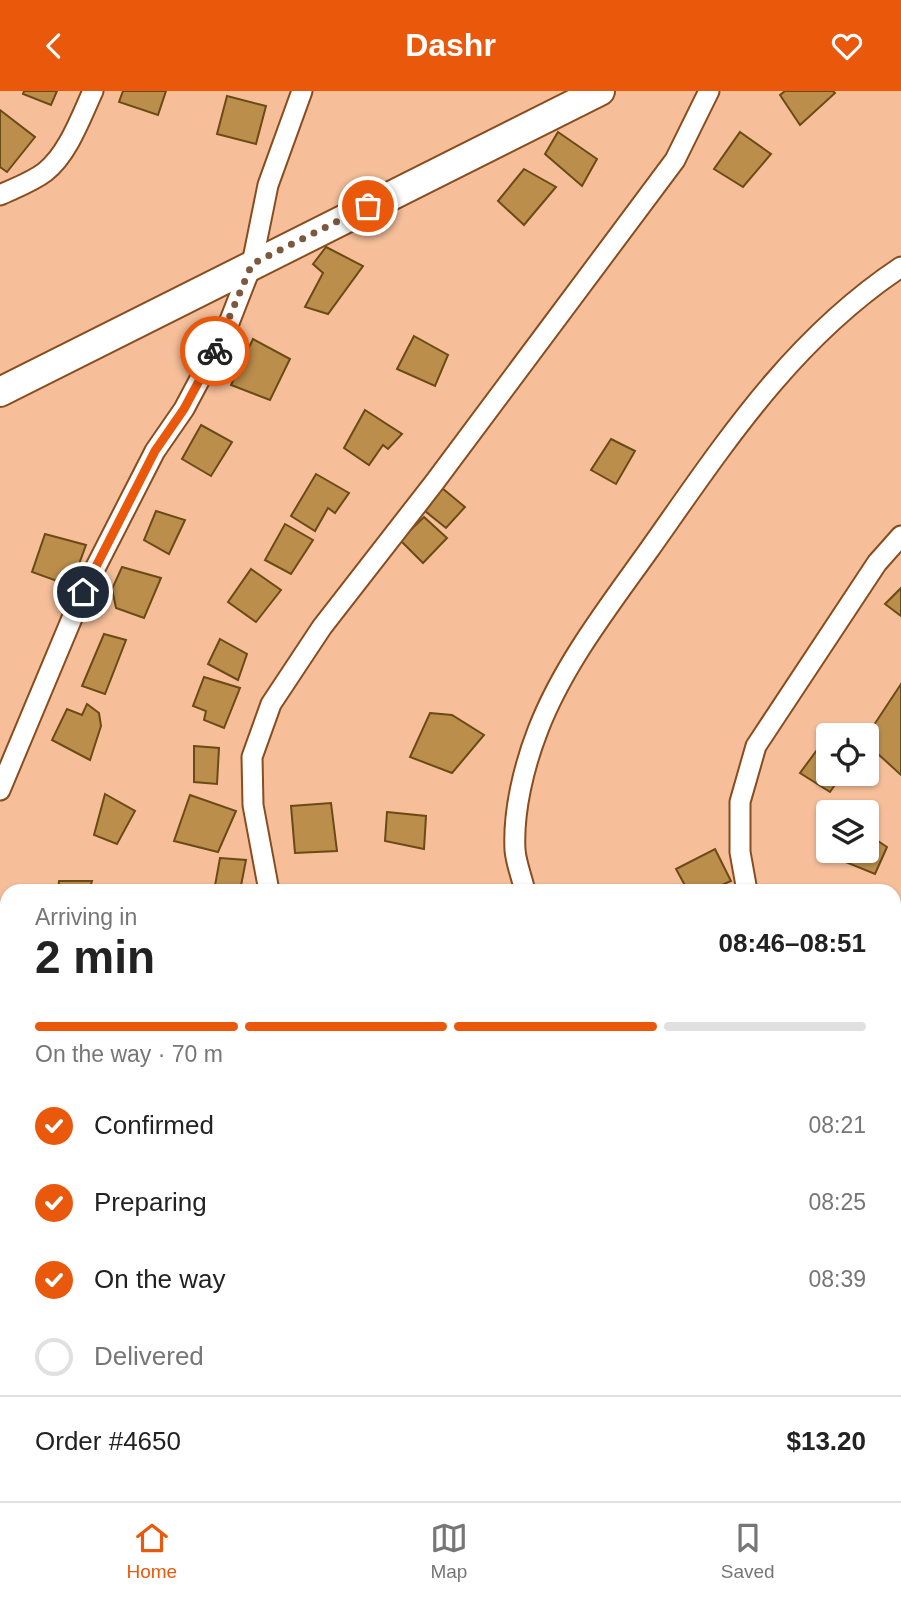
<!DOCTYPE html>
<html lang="en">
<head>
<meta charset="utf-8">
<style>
	:root { --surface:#fff; --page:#f2f2f2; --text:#222; --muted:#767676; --line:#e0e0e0; --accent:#ea580c }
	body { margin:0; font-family:Arial,sans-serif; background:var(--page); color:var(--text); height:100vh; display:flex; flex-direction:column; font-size:26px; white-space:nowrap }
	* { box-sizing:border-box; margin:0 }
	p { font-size:23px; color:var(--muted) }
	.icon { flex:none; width:38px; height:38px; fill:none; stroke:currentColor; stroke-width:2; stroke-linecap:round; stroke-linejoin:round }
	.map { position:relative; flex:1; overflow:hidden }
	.side { position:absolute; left:0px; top:793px; width:901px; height:618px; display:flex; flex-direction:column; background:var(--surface); border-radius:21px 21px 0 0; box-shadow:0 2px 5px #0004 }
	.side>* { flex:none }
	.buttons { position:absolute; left:816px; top:632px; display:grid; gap:14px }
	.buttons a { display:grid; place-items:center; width:63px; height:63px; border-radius:7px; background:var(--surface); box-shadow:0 2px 5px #0004; font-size:35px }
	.pin { position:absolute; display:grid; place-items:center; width:60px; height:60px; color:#fff; margin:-30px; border:4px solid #fff; border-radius:50%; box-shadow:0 2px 7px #0007 }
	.courier { position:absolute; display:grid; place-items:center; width:70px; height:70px; margin:-35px; border:5px solid #ea580c; border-radius:50%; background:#fff; color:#222; box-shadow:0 2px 9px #0007 }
	.summary em { font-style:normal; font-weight:600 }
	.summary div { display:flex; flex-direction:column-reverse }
	.summary { display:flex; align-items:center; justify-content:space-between; height:119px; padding:0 35px }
	h1 { font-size:46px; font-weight:600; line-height:52px }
	.bar { display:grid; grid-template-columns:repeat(4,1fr); gap:10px 7px; align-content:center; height:84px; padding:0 35px }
	.bar i { height:9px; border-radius:5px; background:var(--line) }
	.bar .on { background:var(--accent) }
	.bar p { grid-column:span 4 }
	.line { display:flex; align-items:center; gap:18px; padding:0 35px; border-top:2px solid var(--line) }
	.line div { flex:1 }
	ol { padding:0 35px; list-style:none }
	li { display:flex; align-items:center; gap:21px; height:77px }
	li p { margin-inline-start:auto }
	li .icon { padding:7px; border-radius:50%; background:var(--accent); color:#fff; stroke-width:4 }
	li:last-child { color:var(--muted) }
	li i { width:38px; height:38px; border:4px solid var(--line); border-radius:50% }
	header { display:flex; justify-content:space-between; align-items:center; height:91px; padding:0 35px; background:var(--accent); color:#fff; font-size:32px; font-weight:600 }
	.tabs { display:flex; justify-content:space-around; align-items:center; height:98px; border-top:2px solid var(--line); background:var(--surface); font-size:19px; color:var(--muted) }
	.tabs a { display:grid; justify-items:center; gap:4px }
	.tabs .on { color:var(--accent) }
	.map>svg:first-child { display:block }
	.building { fill:#bb8e4c; stroke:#6b4a15; stroke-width:2 }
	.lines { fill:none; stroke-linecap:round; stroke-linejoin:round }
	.street-casing { stroke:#884d1e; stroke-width:23 }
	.secondary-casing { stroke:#884d1e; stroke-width:32 }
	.street { stroke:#fff; stroke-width:19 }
	.secondary { stroke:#fff; stroke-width:28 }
	.done { stroke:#7c583f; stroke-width:7; stroke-dasharray:0 12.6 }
	.route { stroke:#ea580c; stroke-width:9 }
</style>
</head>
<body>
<header><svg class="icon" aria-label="back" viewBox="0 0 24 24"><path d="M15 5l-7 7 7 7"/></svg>Dashr<svg class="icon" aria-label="heart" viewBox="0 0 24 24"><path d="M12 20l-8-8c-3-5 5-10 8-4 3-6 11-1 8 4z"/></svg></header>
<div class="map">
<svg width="901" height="1410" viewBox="0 0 901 1410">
	<rect width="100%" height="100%" fill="#f6bf9a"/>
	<g class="building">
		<path d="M24,0H57L51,14L23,3Z"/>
		<path d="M123,0H166L158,24L119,11Z"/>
		<path d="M785,0H833L835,2L800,34L780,4Z"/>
		<path d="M227,5L266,15L256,53L217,43Z"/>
		<path d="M0,19L35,46L7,81L0,76Z"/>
		<path d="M558,41L597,68L582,95L545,63Z"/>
		<path d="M740,41L771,63L743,96L714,78Z"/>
		<path d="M524,78L556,96L524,134L498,110Z"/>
		<path d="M326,156L363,175L328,223L305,216L323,182L313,173Z"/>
		<path d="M414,245L448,264L435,295L397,278Z"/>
		<path d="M253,248L290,268L270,309L231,294Z"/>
		<path d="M365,319L402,343L388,358L383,354L369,374L344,357Z"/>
		<path d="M201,334L232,351L211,385L182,368Z"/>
		<path d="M611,348L635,360L616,393L591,379Z"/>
		<path d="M316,383L349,402L335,422L328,417L315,440L291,425Z"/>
		<path d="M442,397L465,416L446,437L425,420Z"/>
		<path d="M156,420L185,429L169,463L144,449Z"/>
		<path d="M424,426L447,447L423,472L400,449Z"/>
		<path d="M285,433L313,449L291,483L265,469Z"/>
		<path d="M45,443L86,454L71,495L32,481Z"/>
		<path d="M122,476L161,487L144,527L116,517L112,498Z"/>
		<path d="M251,478L281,499L256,531L228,511Z"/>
		<path d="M901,497V525L885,513Z"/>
		<path d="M104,543L126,549L105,603L82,595Z"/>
		<path d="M220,548L247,563L238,589L208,573Z"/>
		<path d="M204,586L240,597L224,637L204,629L206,620L193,615Z"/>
		<path d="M901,593V684L866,652V646Z"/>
		<path d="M87,613L99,622L101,635L90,669L52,649L67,618L82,624Z"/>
		<path d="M430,622L452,624L484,644L452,682L410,666Z"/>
		<path d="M828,644V682H843L830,701L800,682Z"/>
		<path d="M194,655L219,657L217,693L194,691Z"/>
		<path d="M105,703L135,720L117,753L94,744Z"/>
		<path d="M190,704L236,720L218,761L174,750Z"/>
		<path d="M331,712L337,760L295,762L291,715Z"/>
		<path d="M387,721L426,725L424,758L385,750Z"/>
		<path d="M866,742L887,756L875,783L843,770L846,760H866Z"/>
		<path d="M715,758L731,790L708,800H688L676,778Z"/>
		<path d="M220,767L246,769L240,800H214Z"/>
		<path d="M59,790H92L89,800H58Z"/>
		<path d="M172,797L201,799L171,800Z"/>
		<path d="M894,858L901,860V895L894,893Z"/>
		<path d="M7,942V983L0,984V943Z"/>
		<path d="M7,1102V1136L0,1129V1109Z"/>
		<path d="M895,1151H901V1180L894,1179Z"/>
		<path d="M25,1404H54L52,1410H23Z"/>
	</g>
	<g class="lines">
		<defs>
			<g id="street">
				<path d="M0,104C15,97 32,91 45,81C68,63 81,26 93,0"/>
				<path d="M0,699L83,501L155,360L184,318L227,237L252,173L268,94L302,0"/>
				<path d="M269,800L253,714L252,666L271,613L322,536L434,392L675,69L709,0"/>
				<path d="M525,800C522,787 516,772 515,759C513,720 524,675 538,639C563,574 609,515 649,459C724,353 791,249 901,176"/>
				<path d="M747,800L740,761V711L756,655L877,472L901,445"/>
				<path d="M894,921H901"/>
				<path d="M0,1073L7,1079"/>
				<path d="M894,1119L901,1120"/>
				<path d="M894,1205L901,1207"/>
				<path d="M894,1381L901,1383"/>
			</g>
			<path id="secondary" d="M0,301L600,0"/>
		</defs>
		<use href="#street" class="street-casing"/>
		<use href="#secondary" class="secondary-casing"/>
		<use href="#street" class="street"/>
		<use href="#secondary" class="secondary"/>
	</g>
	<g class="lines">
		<path class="done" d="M215,260L252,173L368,115"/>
		<path class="route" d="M83,501L155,360L184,318L215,260"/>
	</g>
</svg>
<div class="buttons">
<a><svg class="icon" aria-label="locate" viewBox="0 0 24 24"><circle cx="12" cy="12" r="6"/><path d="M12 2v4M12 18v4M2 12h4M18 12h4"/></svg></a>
<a><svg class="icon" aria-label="layers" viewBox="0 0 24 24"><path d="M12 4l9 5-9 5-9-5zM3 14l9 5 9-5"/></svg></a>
</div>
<div class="pin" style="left:368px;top:115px;background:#ea580c"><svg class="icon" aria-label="bag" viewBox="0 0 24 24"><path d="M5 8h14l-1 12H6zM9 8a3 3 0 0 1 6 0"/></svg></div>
<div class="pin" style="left:83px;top:501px;background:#1f2937"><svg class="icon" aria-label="home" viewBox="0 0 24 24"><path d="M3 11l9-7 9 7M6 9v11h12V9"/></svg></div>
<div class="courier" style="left:215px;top:260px"><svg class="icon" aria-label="bike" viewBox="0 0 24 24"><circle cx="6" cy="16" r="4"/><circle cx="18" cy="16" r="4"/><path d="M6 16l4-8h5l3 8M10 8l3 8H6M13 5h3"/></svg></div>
<section class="side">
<div class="summary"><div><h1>2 min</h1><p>Arriving in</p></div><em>08:46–08:51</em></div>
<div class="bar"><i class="on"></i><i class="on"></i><i class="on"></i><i></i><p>On the way · 70 m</p></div>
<ol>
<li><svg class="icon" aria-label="check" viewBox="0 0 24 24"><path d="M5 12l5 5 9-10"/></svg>Confirmed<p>08:21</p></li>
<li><svg class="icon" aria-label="check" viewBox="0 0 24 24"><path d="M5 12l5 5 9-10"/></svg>Preparing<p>08:25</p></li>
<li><svg class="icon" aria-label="check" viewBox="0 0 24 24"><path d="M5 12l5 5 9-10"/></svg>On the way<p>08:39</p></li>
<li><i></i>Delivered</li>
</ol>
<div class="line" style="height:91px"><div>Order #4650</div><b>$13.20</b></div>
</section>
</div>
<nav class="tabs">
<a class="on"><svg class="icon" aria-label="home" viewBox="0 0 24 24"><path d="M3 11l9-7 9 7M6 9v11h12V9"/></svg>Home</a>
<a><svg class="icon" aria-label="map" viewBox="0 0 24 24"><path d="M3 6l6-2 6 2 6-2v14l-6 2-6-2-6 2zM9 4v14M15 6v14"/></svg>Map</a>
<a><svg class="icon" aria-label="saved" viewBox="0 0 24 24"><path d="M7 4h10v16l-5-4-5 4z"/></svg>Saved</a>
</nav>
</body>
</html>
